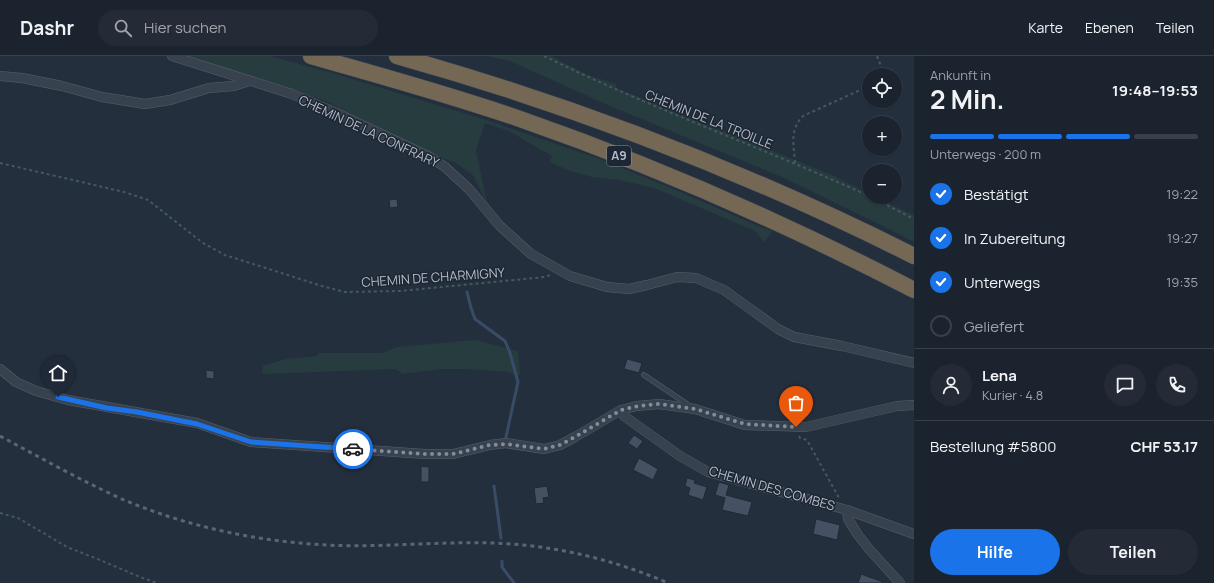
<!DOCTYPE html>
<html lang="de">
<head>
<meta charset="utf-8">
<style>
	:root { --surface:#1b232e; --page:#242b36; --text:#f1f3f6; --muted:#a0a4aa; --line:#39404a; --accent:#1a73e8 }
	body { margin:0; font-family:Manrope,sans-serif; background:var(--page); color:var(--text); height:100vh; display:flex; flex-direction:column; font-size:15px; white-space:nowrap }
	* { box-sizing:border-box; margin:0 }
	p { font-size:13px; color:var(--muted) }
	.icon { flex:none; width:22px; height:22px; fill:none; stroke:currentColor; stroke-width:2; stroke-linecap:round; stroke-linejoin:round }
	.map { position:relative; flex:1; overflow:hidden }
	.side { display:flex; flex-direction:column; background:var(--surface); width:300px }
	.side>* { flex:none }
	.tools { position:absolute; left:862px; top:12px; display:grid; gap:8px }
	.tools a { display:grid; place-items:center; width:40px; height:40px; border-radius:50%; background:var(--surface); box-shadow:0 1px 3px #0004,0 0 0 1px var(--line); font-size:20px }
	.pin { position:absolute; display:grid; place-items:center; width:34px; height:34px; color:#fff; margin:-41px -17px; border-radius:50% 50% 50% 0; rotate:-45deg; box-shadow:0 0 4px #0007 }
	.pin .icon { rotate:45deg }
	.courier { position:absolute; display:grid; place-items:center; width:40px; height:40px; margin:-20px; border:3px solid #1a73e8; border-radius:50%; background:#fff; color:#222; box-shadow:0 1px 5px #0007 }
	.headline em { font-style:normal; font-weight:700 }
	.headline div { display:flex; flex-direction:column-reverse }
	.headline { display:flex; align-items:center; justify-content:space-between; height:68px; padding:0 16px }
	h1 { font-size:26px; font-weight:700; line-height:30px }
	.bar { display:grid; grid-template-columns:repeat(4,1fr); gap:6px 4px; align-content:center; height:48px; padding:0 16px }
	.bar i { height:5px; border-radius:3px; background:var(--line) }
	.bar .selected { background:var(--accent) }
	.bar p { grid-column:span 4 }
	.line { display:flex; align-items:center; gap:10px; padding:0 16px; border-top:1px solid var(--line) }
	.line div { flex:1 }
	.round { display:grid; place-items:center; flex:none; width:42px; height:42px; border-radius:21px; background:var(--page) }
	ol { padding:0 16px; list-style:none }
	li { display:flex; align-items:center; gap:12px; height:44px }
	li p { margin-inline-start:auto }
	li .icon { padding:4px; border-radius:50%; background:var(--accent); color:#fff; stroke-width:4 }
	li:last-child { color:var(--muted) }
	li i { width:22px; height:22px; border:2px solid var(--line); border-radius:50% }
	.action { display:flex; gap:8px; margin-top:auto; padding:8px 16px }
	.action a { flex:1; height:46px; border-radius:24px; background:var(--accent); color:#fff; font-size:16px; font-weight:700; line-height:46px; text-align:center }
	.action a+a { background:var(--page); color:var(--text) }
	header { display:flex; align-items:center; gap:24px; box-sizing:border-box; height:56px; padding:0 20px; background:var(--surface); border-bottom:1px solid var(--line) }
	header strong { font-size:19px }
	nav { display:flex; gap:22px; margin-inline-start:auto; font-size:14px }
	.search { width:280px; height:36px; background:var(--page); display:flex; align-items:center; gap:10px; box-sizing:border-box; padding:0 14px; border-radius:22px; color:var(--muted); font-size:15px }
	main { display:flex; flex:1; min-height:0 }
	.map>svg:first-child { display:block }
	.green { fill:#263c3f }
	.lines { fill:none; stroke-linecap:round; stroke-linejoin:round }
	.stream { stroke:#394c67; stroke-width:3 }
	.building { fill:#455162; stroke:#1f2835 }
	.service-casing { stroke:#565f6c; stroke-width:5.5 }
	.minor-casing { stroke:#565f6c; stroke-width:10 }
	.motorway-casing { stroke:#434c59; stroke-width:17 }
	.path { stroke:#44595c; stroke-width:2; stroke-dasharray:3 3; stroke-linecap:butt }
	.service { stroke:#38414e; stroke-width:4.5 }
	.minor { stroke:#38414e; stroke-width:9 }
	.motorway { stroke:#746855; stroke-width:16 }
	.rail { stroke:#5a6575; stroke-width:3; stroke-dasharray:4 4; stroke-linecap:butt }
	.done { stroke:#828b98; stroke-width:4; stroke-dasharray:0 7.2 }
	.route { stroke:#1a73e8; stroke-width:5 }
	.labels { text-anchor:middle; stroke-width:3; stroke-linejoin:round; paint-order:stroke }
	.shield { fill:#1d2633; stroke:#878f9c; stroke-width:1 }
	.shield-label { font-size:12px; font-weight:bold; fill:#b4bcc9 }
	.street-label { font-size:13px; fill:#b4bcc9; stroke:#1d2633 }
</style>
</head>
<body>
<header>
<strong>Dashr</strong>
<div class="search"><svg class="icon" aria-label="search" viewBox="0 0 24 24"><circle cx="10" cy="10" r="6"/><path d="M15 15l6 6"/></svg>Hier suchen</div>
<nav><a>Karte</a><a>Ebenen</a><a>Teilen</a></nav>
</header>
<main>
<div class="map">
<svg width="914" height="527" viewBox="0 0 914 527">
	<rect width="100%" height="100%" fill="#242f3e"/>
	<g class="green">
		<path d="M184,0H270L336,18L483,63L597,102L676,134L765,173L773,175L764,186L755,175L654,132L619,124L592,121L570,115L550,106L552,100L509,75L485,67L476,94L487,147L473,119L456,107L434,99L328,46L230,13Z"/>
		<path d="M486,0H551L588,19L616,28V32L832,119L869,138V141H875L914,159V186L883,170L782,121L610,50L510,5Z"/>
		<path d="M476,284L518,295L520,318L516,321L513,318L509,316L466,313H441L403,318L396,313L262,318L263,310L286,303L317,300L319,297H382L397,291Z"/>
	</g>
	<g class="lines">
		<g class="stream">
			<path d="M467,236L471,252L475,263L505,285L510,297L518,326L506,381"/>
			<path d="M494,430L501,482"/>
			<path d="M502,505V511L514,527"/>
		</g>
	</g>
	<g class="building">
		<path d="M397,143L398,151L390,152L389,144Z"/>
		<path d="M627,303L642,307L639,317L624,313Z"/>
		<path d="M206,314L214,315V323L206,322Z"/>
		<path d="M634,379L643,385L637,393L628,387Z"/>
		<path d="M639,402L658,413L653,424L633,414Z"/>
		<path d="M421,410L429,411V426H421Z"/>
		<path d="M687,422L695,424L694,427L707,431L703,444L688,439L690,432L685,430Z"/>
		<path d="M719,426L729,429L726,439L752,446L748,460L722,454L725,442L715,439Z"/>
		<path d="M547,430L549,441L543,442L544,447L536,448L534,432Z"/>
		<path d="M816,463L840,469L837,484L813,478Z"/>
		<path d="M861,518L883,526L882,527H858Z"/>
	</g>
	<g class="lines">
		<defs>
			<path id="service" d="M644,319L690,350"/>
			<g id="minor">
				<path d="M172,0L292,38L337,57L428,100L445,111L469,133L500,170L531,198L570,220L607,231L629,233L647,229L677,221L696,222L724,234L778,273L794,281L842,290L914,307"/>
				<path d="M0,20L22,22L62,30L102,41L145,48L170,44L209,32L234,30L249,25"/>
				<path d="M0,313L16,326L36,335L68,344L197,367L251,386L425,398H453L490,389L506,387L544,393L560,389L575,381L621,354L637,350L659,348L695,353L745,369L806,371L897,350L914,349"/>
				<path d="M621,354L624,360L680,400L708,416L847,454L914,478"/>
				<path d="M847,454L848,463L858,479L869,493L900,527"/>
			</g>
			<g id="motorway">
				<path d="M311,0C381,20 451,39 520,63C655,110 787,168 914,234"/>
				<path d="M397,0C575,50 749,117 914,200"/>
			</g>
		</defs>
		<use href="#service" class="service-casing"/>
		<use href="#minor" class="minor-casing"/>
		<use href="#motorway" class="motorway-casing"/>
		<g class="path">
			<path d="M544,0C650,52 761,91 869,140"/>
			<path d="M877,0L881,10V19"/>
			<path d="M0,107L124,136L148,144L203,187L225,199L322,230L345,236L400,235L545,221L550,219"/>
			<path d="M795,107C794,89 789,74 803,60L869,30"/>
			<path d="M871,141L914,163"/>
			<path d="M799,380L800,382L807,384L839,442"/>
			<path d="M0,457L18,462L67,491L100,504L140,521L157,527"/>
		</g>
		<use href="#service" class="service"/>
		<use href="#minor" class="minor"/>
		<use href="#motorway" class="motorway"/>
		<path class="rail" d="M0,380C41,402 82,425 124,444C179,467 241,482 300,487C364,494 428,485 492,487C554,489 612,503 668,527"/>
	</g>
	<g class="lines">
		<path class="done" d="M353,393L425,398H453L490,389L506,388L544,393L560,389L575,381L621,354L638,350L659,348L695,353L745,368L796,371"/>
		<path class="route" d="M58,341L107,352L137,356L197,368L251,386L353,393"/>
	</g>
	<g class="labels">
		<rect class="shield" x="607" y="90" width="24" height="20" rx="3"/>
		<g class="shield-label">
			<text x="619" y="104">A9</text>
		</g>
		<g class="street-label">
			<text transform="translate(709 63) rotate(22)" y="5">CHEMIN DE LA TROILLE</text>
			<text transform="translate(369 75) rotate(25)" y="5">CHEMIN DE LA CONFRARY</text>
			<text transform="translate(433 221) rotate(-4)" y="5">CHEMIN DE CHARMIGNY</text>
			<text transform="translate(772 432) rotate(16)" y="5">CHEMIN DES COMBES</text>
		</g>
	</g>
</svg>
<div class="tools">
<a><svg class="icon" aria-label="locate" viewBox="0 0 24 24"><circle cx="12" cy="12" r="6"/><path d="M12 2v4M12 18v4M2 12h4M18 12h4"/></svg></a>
<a>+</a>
<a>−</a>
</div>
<div class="pin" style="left:796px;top:371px;background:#ea580c"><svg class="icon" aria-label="bag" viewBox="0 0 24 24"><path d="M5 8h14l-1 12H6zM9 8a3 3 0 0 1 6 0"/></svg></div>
<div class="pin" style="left:58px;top:341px;background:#1f2937"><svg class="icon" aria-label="home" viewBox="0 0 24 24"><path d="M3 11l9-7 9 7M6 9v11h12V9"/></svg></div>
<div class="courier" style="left:353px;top:393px"><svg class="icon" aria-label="car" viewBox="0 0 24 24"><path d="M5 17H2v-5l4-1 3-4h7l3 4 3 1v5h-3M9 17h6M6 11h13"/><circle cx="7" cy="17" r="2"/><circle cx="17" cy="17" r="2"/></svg></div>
</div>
<section class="side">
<div class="headline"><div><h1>2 Min.</h1><p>Ankunft in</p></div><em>19:48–19:53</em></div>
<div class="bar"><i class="selected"></i><i class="selected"></i><i class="selected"></i><i></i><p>Unterwegs · 200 m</p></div>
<ol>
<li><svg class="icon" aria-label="check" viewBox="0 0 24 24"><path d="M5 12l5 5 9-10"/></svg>Bestätigt<p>19:22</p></li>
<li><svg class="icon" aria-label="check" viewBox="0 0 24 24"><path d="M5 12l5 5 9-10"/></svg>In Zubereitung<p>19:27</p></li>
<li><svg class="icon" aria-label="check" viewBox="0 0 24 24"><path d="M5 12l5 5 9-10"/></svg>Unterwegs<p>19:35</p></li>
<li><i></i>Geliefert</li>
</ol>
<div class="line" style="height:72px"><a class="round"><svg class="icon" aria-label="person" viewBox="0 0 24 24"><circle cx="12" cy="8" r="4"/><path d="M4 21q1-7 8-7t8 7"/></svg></a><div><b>Lena</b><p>Kurier · 4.8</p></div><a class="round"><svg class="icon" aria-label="chat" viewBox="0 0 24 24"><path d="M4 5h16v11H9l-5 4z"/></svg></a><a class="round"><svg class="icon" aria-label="phone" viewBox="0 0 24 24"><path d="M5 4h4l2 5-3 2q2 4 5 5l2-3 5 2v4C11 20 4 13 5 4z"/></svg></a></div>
<div class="line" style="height:52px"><div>Bestellung #5800</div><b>CHF 53.17</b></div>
<div class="action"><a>Hilfe</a><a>Teilen</a></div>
</section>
</main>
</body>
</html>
